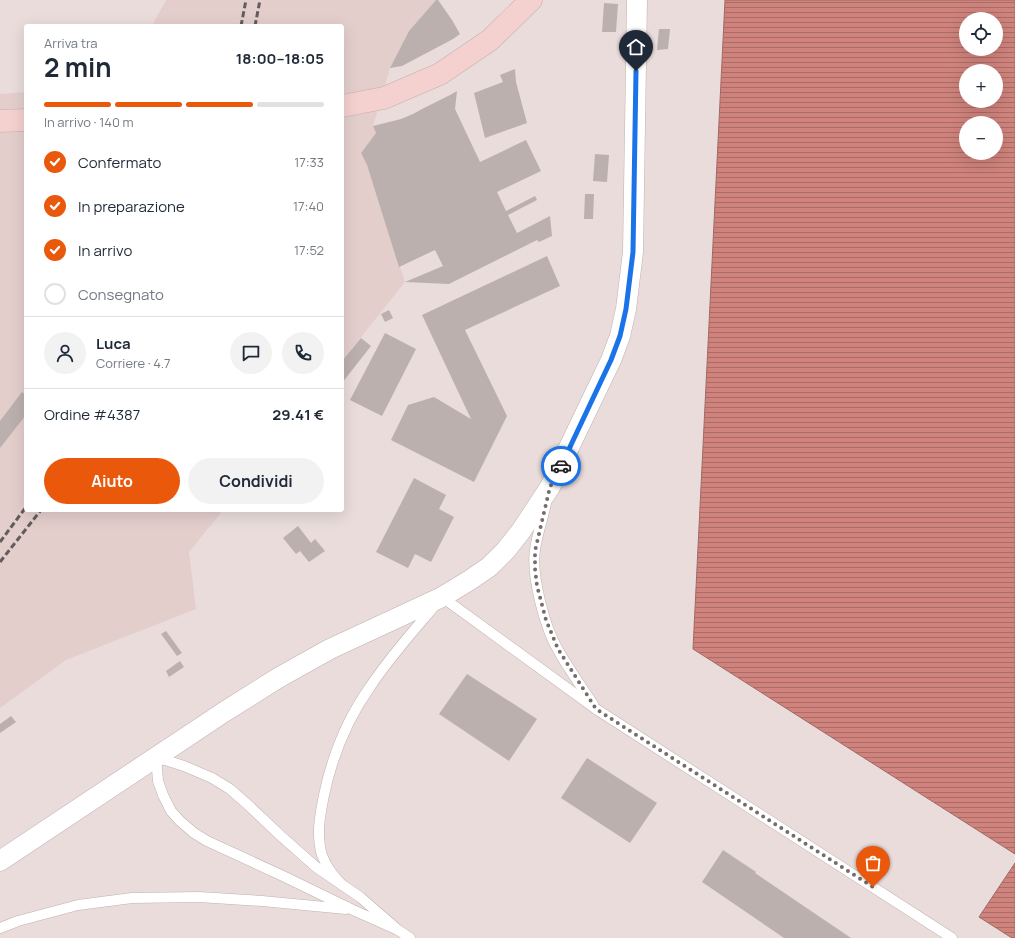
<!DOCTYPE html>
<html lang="it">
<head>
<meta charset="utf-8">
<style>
	:root { --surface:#fff; --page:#f2f2f3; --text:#1f2937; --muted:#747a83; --line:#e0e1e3; --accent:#ea580c }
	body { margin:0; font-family:Manrope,sans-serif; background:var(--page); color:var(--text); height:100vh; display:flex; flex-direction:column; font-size:15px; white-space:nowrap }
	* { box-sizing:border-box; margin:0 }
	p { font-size:13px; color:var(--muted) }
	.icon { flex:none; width:22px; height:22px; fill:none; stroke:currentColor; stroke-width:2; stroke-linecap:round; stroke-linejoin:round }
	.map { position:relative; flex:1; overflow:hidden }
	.sheet { position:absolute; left:24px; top:24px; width:320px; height:488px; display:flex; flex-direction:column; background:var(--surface); border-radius:4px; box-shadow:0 4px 16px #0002 }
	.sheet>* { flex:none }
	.tools { position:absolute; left:959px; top:12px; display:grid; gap:8px }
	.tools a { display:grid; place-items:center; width:44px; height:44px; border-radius:50%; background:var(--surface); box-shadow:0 4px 16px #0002; font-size:20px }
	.pin { position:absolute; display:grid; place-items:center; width:34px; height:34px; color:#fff; margin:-41px -17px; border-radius:50% 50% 50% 0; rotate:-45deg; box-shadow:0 0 4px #0007 }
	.pin .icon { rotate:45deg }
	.courier { position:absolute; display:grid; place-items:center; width:40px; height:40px; margin:-20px; border:3px solid #1a73e8; border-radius:50%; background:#fff; color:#222; box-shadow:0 1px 5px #0007 }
	.headline em { font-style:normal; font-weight:700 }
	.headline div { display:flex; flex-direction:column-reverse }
	.headline { display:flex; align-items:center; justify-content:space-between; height:68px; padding:0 20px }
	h1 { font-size:26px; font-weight:700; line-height:30px }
	.bar { display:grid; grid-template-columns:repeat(4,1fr); gap:6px 4px; align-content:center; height:48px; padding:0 20px }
	.bar i { height:5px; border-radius:3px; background:var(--line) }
	.bar .selected { background:var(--accent) }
	.bar p { grid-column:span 4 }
	.line { display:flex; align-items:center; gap:10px; padding:0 20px; border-top:1px solid var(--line) }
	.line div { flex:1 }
	.round { display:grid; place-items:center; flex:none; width:42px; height:42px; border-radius:21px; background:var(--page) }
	ol { padding:0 20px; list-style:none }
	li { display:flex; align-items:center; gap:12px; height:44px }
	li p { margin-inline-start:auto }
	li .icon { padding:4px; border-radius:50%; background:var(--accent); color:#fff; stroke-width:4 }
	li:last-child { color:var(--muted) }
	li i { width:22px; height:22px; border:2px solid var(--line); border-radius:50% }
	.cta { display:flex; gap:8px; margin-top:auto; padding:8px 20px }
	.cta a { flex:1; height:46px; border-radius:24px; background:var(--accent); color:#fff; font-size:16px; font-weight:700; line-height:46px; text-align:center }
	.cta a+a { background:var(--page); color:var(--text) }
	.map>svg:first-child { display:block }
	.built { fill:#e3cecc }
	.water { fill:url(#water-rules); stroke:#a16a66; fill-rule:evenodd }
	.building { fill:#bcb0af }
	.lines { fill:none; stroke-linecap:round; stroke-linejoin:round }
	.lane-casing { stroke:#beb2b1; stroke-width:11 }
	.street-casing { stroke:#beb2b1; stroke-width:21 }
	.secondary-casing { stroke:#beb2b1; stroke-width:23 }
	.lane { stroke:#fff; stroke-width:10 }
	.street { stroke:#fff; stroke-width:20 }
	.secondary { stroke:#f4d0ce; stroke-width:22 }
	.rail { stroke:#635c5c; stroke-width:3; stroke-dasharray:6 3; stroke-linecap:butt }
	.done { stroke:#756d6c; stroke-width:4; stroke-dasharray:0 7.2 }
	.route { stroke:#1a73e8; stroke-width:5 }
</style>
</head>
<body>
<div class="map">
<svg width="1015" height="938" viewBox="0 0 1015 938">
	<defs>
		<pattern id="water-rules" width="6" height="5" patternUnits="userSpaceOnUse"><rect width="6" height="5" fill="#cf837c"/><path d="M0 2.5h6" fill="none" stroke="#a96c66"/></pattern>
	</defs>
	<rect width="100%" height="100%" fill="#e9dcdb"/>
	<g class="built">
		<path d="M166,0H436L409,31L390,68L373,126L376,133L361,153L367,165L405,282L342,361V26H152Z"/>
		<path d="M26,92V510H223L189,552L196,609L66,660L0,708V94Z"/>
	</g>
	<g class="water">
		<path d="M725,0H1015V854L693,649ZM966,19H996V49H966ZM966,71H996V101H966ZM966,123H996V153H966Z"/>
		<path d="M1015,863V938H1012L979,917Z"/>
	</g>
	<g class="building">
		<path d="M436,0H438L452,20L460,34L453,39L402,66L390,68L409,31Z"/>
		<path d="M604,3L618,4L616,32H602Z"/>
		<path d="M659,29H670L668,49L657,50Z"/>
		<path d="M515,69L516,82L527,123L485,138L474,93L503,82L500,75Z"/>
		<path d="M457,91L455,109L480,162L526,140L541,171L497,192L506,211L535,196L537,200L508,215L517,233L550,216L552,236L539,242L537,240L449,284L405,282L443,266L435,250L399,267L367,165L361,153L376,133L373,126L401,119L413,114L422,109L450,95Z"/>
		<path d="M595,154L609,155L607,182L593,181Z"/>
		<path d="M585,194H594L593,219H584Z"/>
		<path d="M547,256L560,286L465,330L507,416L474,482L391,440L408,405L434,397L471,419L422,315Z"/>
		<path d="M389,310L393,318L385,322L381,314Z"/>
		<path d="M385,333L416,349L382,416L350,400Z"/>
		<path d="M361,338L371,346L342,383V361Z"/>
		<path d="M22,392L26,395V415L0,448V421Z"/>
		<path d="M414,478L446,495L439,509L454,517L431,562L415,554L408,568L376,552Z"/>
		<path d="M298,526L311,543L315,539L325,551L309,562L300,551L296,554L283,538Z"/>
		<path d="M166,631L182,653L177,656L161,634Z"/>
		<path d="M180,661L184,667L169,677L166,671Z"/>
		<path d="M467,674L537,719L509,761L439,714Z"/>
		<path d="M11,716L16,722L0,733V724Z"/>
		<path d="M587,758L657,803L630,843L561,798Z"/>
		<path d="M723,850L756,872L755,873L851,938H784L702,882Z"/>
	</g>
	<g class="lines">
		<defs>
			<g id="lane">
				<path d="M546,503C543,519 537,534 535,550C531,576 545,628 558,650C568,668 581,686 593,704"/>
				<path d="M342,885C334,876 326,867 322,855C316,835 320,815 324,795C332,757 348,718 370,687C391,655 418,626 442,597L596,709L952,938"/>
				<path d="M0,928L18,921L78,905L132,898L199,897L262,901L346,909"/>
				<path d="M398,930L353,910L283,876L207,841L194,833L180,821L171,811L163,795L158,781L156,757L184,766L212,778L230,789L247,804L281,836L316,867L360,897L398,930L410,938"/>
			</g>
			<path id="street" d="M0,861L224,712L278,678L330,649L442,597L470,580L489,567L506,550L521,531L550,487L611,360L620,336L626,309L633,252L637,0"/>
			<g id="secondary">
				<path d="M342,106L384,98L440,74L490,40L531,0"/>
				<path d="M0,121L26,120"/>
			</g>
		</defs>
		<use href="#lane" class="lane-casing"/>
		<use href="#street" class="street-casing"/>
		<use href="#secondary" class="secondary-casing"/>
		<use href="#lane" class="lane"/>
		<use href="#street" class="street"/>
		<use href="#secondary" class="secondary"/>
		<g class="rail">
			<path d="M241,26L246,0"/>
			<path d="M255,26L260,0"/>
			<path d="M0,542L26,507"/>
			<path d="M0,562L41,510"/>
		</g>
	</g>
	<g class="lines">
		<path class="done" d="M561,466L550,487L535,551V569L537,586L546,620L558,649L596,709L873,887"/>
		<path class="route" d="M561,466L611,360L620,336L626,309L633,252L636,71"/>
	</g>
</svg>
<div class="tools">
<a><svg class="icon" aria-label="locate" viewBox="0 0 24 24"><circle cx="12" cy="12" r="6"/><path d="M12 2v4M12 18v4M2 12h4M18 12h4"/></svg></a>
<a>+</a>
<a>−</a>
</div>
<div class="pin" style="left:873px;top:887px;background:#ea580c"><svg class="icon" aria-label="bag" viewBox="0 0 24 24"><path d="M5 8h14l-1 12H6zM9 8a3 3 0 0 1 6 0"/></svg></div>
<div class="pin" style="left:636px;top:71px;background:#1f2937"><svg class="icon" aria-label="home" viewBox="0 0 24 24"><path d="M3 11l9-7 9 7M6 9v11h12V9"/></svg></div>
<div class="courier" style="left:561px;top:466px"><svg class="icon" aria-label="car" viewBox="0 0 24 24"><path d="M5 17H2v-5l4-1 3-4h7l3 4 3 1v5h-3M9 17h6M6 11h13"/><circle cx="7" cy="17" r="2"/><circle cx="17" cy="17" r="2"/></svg></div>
<section class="sheet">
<div class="headline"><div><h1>2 min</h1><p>Arriva tra</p></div><em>18:00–18:05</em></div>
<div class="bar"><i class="selected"></i><i class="selected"></i><i class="selected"></i><i></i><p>In arrivo · 140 m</p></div>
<ol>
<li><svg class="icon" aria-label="check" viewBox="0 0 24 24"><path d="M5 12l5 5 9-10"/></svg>Confermato<p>17:33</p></li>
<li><svg class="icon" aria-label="check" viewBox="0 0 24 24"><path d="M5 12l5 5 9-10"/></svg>In preparazione<p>17:40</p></li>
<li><svg class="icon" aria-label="check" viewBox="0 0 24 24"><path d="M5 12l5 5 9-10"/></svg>In arrivo<p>17:52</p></li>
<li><i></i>Consegnato</li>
</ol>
<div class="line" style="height:72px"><a class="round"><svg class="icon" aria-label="person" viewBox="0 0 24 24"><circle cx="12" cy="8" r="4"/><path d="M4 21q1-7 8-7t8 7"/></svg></a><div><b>Luca</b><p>Corriere · 4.7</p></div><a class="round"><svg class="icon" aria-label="chat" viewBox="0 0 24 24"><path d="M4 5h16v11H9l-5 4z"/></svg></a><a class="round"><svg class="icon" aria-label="phone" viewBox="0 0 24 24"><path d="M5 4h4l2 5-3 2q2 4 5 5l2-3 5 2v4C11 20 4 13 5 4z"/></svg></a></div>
<div class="line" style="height:52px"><div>Ordine #4387</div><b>29.41 €</b></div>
<div class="cta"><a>Aiuto</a><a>Condividi</a></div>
</section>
</div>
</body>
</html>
